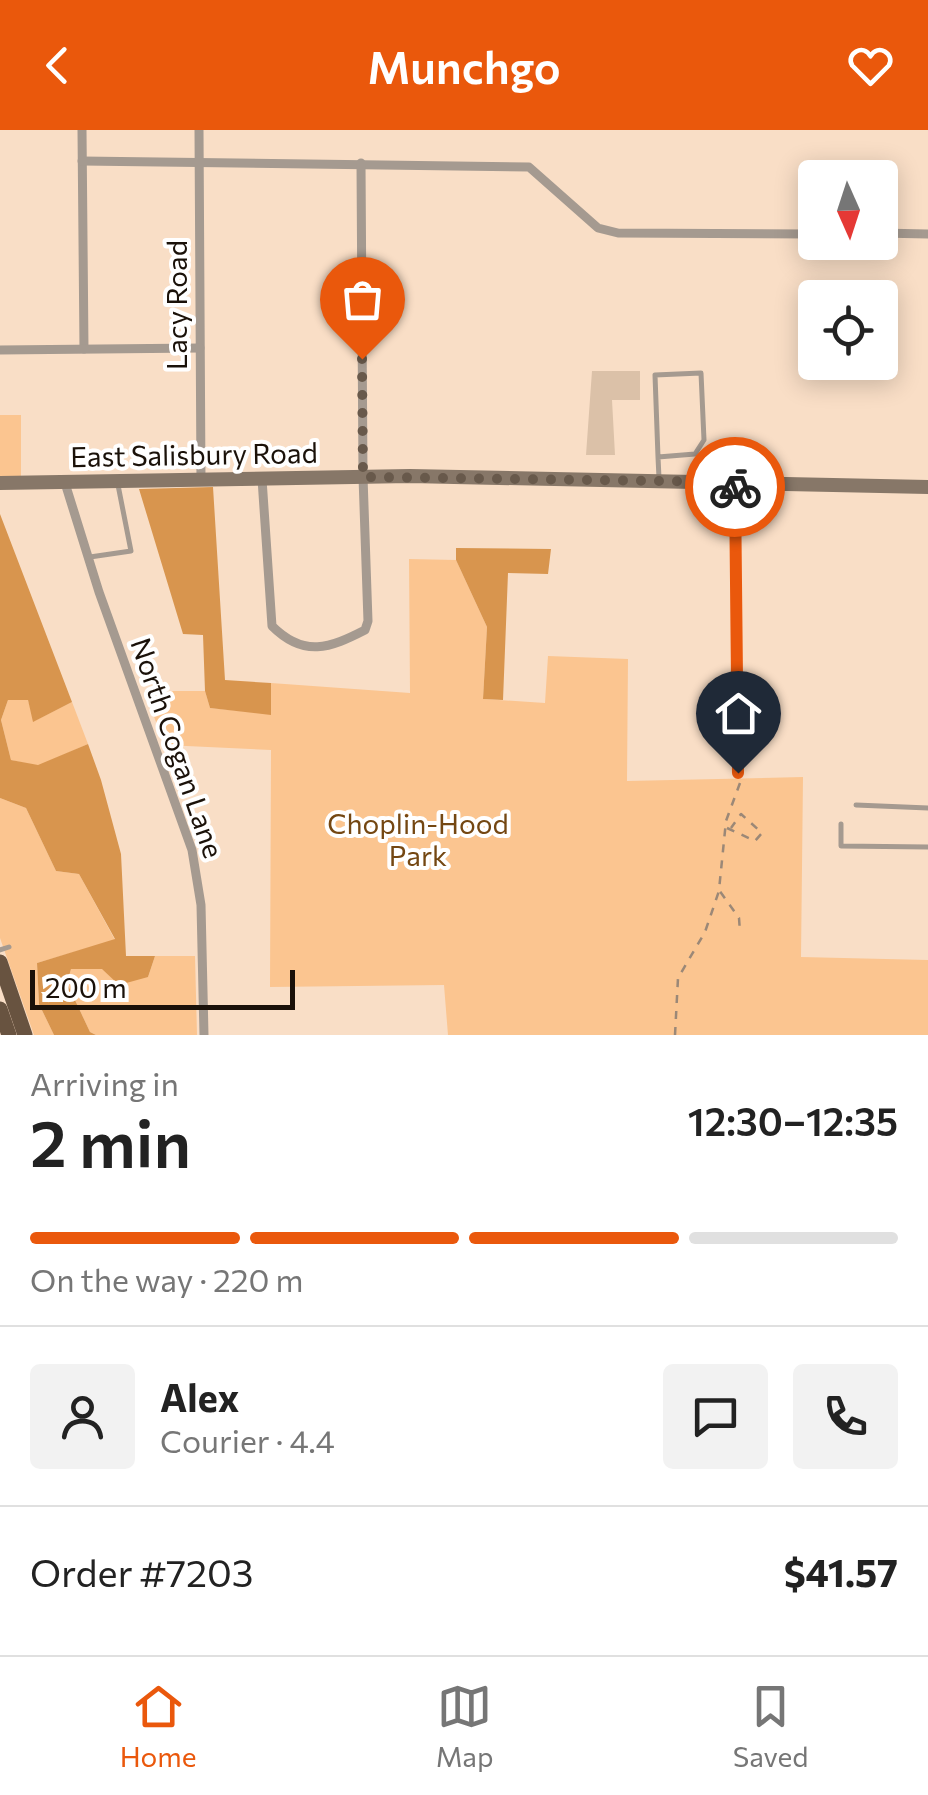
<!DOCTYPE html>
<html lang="en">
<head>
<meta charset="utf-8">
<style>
	:root { --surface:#fff; --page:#f2f2f2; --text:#222; --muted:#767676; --line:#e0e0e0; --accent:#ea580c }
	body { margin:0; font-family:Commissioner,sans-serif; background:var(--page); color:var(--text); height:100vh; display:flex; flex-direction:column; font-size:38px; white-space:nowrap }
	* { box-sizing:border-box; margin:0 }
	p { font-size:32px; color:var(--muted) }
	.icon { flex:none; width:55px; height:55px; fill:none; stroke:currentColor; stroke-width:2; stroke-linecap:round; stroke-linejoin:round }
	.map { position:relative; height:905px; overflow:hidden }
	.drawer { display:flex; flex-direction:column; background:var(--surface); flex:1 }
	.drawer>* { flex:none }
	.needle { width:65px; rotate:177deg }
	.controls { position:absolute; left:798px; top:30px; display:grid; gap:20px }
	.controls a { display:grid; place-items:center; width:100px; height:100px; border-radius:10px; background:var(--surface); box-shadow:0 5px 25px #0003; font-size:50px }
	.scale { position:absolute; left:30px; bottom:25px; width:265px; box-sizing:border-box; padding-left:10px; border:5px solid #1a1109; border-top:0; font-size:28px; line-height:35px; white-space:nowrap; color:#1a1109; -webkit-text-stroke:8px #fff; paint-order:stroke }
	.pin { position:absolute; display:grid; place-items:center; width:85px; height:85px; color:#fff; margin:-102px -42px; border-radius:50% 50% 50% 0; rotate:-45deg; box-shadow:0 0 10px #0007 }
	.pin .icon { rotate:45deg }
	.courier { position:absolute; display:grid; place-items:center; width:100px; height:100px; margin:-50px; border:8px solid #ea580c; border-radius:50%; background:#fff; color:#222; box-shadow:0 2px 12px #0007 }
	.summary em { font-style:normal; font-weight:600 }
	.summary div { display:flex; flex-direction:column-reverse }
	.summary { display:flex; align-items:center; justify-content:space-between; height:170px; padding:0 30px }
	h1 { font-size:65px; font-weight:600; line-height:75px }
	.bar { display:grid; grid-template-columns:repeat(4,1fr); gap:15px 10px; align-content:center; height:120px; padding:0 30px }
	.bar i { height:12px; border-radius:8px; background:var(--line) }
	.bar .active { background:var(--accent) }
	.bar p { grid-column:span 4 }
	.line { display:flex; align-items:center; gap:25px; padding:0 30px; border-top:2px solid var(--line) }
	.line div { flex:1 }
	.round { display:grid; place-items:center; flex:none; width:105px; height:105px; border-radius:10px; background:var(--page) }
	header { display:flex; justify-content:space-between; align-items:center; height:130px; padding:0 30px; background:var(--accent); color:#fff; font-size:45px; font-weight:600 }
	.tabs { display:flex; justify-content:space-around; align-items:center; height:140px; border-top:2px solid var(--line); background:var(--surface); font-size:28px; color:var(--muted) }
	.tabs a { display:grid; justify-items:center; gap:5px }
	.tabs .active { color:var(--accent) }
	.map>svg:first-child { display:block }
	.green { fill:#fbc590 }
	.forest { fill:#d8954e }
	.building { fill:#dbc1a8 }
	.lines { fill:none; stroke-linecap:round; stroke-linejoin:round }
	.path { stroke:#9b8877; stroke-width:2.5; stroke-dasharray:8 8; stroke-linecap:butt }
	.service { stroke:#a59a90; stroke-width:5 }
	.minor { stroke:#a59a90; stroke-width:9 }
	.secondary { stroke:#877768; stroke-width:14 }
	.trunk { stroke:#685340; stroke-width:15 }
	.done { stroke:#68594b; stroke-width:10; stroke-dasharray:0 18 }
	.route { stroke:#ea580c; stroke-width:12 }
	.labels { text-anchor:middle; stroke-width:8; stroke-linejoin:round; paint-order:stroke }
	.street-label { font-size:28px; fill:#1a1109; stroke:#fff }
	.park-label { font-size:28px; fill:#744712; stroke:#fff }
</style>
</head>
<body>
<header><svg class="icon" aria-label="back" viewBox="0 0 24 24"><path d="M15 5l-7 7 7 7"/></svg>Munchgo<svg class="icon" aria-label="heart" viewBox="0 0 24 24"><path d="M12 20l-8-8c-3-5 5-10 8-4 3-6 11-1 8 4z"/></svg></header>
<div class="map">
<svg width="928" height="905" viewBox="0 0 928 905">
	<rect width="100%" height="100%" fill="#f9dec6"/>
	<g class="green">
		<path d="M0,285H21V348L0,347Z"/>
		<path d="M409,429L456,430L487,497L483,569L545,573L548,526L628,529L627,651L803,647L801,827L928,830V905H448L444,855L270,857L271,620L165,615L144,561H205L210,578L271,584V553L410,563Z"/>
		<path d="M8,570H28L34,591L72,572L88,614L38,636L11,630L1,590Z"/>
		<path d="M0,668L26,678L56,741L79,744L115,810L37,833L39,874L54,905H34L0,808Z"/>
		<path d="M155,826H195L197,905H96L90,902L67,853L71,839H102L148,847Z"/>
	</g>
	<g class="forest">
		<path d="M213,357L225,550L271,553V585L210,578L205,561L203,505L183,504L139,359Z"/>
		<path d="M0,384L72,572L33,592L28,570H8L1,590L11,630L38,635L88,614L101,650L121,724L126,826H155L148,847L119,855L102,839H71L67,853L90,902L96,905H54L39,874L37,833L115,809L79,744L56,741L26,678L0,668Z"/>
		<path d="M456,418L551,419L548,444L508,443L503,570L483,569L487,497L456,430Z"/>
	</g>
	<path class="building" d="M592,241H640V270H612L615,325H586Z"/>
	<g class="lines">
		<g class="path">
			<path d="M740,653L726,691L719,760L739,788L740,802"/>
			<path d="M727,698L755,711L762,703L741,684L731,698"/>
			<path d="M675,905L678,848L705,802L719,761"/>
		</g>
		<g class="service">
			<path d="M658,327L655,245L701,243L704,310L695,324L658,327L659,348"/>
			<path d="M90,427L131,421L118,355"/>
			<path d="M856,675L928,678"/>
			<path d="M841,694V716L928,717"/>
			<path d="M0,820L9,817"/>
		</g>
		<g class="minor">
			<path d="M82,0L84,219"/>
			<path d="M199,0L201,350"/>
			<path d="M82,31L529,37L598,98L618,103L815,104"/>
			<path d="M880,103L928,104"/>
			<path d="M0,220L200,218"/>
			<path d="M262,349L272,496C304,528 330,518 365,500L368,491L363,347L361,33"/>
			<path d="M735,352L738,643"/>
			<path d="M65,353L99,462L192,720L201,775L204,905"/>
		</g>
		<path class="secondary" d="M0,353L410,346L928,357"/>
		<g class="trunk">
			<path d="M0,832L25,905"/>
			<path d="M0,879L9,905"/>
		</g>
	</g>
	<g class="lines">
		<path class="done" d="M362,229L363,347L734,352L735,357"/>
		<path class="route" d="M735,357L738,643"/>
	</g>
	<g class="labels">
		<g class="street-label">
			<text transform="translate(177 175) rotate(-90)" y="10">Lacy Road</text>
			<text transform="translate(194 325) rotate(-1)" y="10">East Salisbury Road</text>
			<text transform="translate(177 618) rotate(71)" y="10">North Cogan Lane</text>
		</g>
		<g class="park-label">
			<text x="418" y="704">Choplin-Hood<tspan x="418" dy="32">Park</tspan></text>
		</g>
	</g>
</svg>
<div class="controls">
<a><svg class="needle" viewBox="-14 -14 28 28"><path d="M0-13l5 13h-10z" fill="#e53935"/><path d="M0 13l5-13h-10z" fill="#767676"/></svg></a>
<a><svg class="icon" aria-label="locate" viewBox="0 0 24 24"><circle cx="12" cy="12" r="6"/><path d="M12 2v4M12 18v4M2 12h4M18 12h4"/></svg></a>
</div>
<div class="scale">200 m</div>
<div class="pin" style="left:362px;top:229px;background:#ea580c"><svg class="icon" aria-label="bag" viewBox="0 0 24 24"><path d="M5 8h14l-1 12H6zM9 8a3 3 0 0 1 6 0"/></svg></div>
<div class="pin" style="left:738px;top:643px;background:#1f2937"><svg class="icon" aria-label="home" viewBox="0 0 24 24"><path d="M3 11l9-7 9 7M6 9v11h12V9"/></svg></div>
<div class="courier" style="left:735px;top:357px"><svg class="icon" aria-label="bike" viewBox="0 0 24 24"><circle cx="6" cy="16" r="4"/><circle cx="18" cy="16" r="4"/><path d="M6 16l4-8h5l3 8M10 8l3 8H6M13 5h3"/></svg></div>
</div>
<section class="drawer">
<div class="summary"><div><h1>2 min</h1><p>Arriving in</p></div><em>12:30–12:35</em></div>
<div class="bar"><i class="active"></i><i class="active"></i><i class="active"></i><i></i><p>On the way · 220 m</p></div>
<div class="line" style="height:180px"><a class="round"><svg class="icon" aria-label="person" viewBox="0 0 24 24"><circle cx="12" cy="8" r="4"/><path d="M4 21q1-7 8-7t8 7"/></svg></a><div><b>Alex</b><p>Courier · 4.4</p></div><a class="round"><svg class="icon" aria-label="chat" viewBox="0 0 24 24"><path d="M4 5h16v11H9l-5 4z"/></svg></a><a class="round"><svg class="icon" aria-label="phone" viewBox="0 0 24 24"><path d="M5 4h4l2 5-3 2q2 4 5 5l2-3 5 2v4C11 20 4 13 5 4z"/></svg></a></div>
<div class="line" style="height:130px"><div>Order #7203</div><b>$41.57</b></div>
</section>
<nav class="tabs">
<a class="active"><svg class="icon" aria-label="home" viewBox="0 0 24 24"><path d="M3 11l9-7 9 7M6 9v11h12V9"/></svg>Home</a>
<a><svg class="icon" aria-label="map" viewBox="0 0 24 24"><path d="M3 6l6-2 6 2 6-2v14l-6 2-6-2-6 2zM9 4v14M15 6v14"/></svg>Map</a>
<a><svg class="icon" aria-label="saved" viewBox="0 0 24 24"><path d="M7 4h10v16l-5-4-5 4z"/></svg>Saved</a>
</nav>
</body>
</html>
